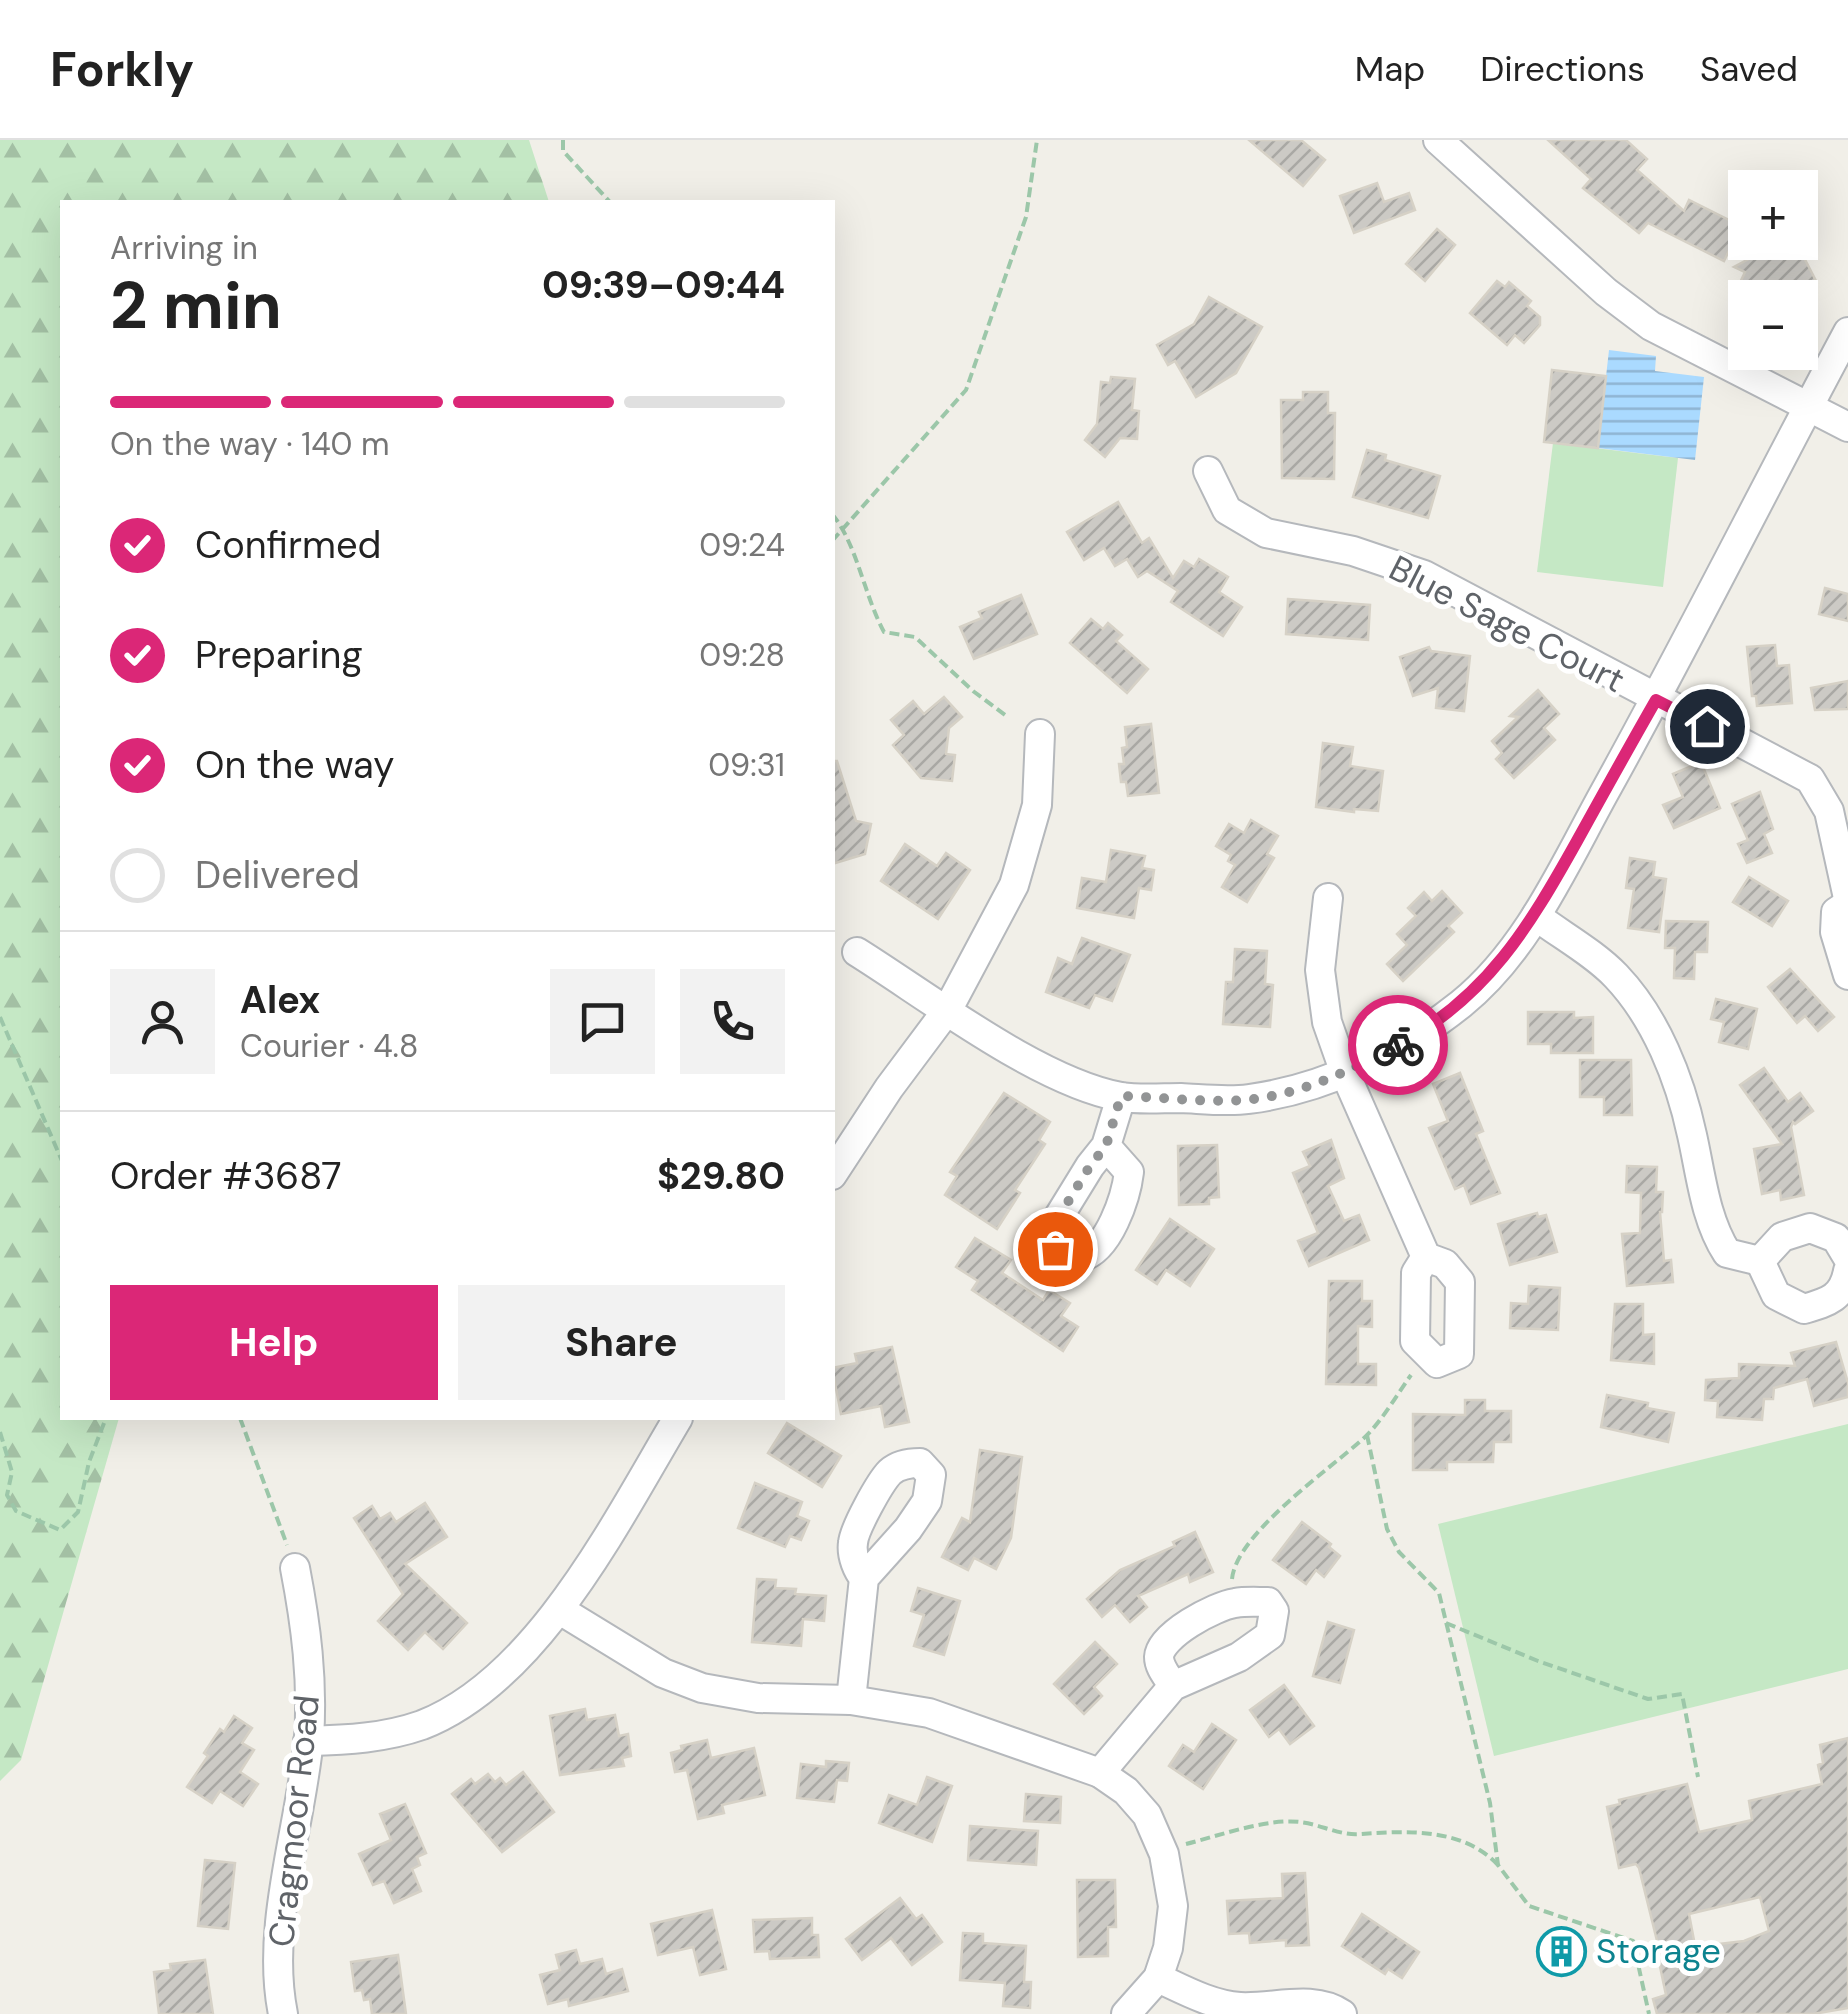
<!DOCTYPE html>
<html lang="en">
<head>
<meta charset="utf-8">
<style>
	:root { --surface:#fff; --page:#f2f2f2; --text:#222; --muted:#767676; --line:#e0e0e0; --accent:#db2777 }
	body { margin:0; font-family:"DM Sans",sans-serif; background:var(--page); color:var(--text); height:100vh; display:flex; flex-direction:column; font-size:38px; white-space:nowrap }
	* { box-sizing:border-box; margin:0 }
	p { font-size:32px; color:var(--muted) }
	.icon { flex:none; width:55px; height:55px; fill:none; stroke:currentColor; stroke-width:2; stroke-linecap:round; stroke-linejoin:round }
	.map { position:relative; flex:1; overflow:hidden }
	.panel { position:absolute; left:60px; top:60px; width:775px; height:1220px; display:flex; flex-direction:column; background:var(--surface); border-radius:0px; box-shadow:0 10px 40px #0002 }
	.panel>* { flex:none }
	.buttons { position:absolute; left:1728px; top:30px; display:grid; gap:20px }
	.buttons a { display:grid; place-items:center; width:90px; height:90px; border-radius:0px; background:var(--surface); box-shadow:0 10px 40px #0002; font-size:50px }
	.pin { position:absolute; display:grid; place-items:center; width:85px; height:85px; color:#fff; margin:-42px; border:5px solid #fff; border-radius:50%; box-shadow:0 2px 10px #0007 }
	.courier { position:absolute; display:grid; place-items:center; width:100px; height:100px; margin:-50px; border:8px solid #db2777; border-radius:50%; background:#fff; color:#222; box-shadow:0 2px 12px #0007 }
	.headline em { font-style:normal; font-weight:700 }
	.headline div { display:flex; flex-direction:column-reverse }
	.headline { display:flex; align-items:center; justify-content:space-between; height:170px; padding:0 50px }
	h1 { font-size:65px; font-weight:700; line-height:75px }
	.bar { display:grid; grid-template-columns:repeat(4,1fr); gap:15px 10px; align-content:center; height:120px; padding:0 50px }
	.bar i { height:12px; border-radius:8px; background:var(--line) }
	.bar .current { background:var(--accent) }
	.bar p { grid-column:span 4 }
	.line { display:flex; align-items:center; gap:25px; padding:0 50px; border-top:2px solid var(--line) }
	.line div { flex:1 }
	.round { display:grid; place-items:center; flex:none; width:105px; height:105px; border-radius:0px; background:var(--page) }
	ol { padding:0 50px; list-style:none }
	li { display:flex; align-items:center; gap:30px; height:110px }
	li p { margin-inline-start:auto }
	li .icon { padding:10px; border-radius:50%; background:var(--accent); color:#fff; stroke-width:4 }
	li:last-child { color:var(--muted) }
	li i { width:55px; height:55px; border:5px solid var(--line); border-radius:50% }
	.action { display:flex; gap:20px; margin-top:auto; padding:20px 50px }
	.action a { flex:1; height:115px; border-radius:0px; background:var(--accent); color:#fff; font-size:40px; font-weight:700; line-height:115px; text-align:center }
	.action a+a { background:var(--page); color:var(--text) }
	header { display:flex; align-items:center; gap:60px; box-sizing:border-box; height:140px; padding:0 50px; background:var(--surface); border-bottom:2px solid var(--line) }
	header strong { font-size:48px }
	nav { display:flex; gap:55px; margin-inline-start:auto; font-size:35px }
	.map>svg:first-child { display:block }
	.forest { fill:url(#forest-firs) }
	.green { fill:#c5e8c5 }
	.water { fill:url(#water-rules) }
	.building { fill:url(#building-hatch); stroke:#d6d1c6; stroke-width:2.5; fill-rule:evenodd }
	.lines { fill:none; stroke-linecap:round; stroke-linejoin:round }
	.minor-casing { stroke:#b5b8bc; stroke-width:32 }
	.path { stroke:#9cc7a9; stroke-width:4; stroke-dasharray:10 5; stroke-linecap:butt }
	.minor { stroke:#fff; stroke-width:28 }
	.done { stroke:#929495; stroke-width:10; stroke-dasharray:0 18 }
	.route { stroke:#db2777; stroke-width:12 }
	.labels { text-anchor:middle; stroke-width:10; stroke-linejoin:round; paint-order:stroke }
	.street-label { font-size:35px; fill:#5f6368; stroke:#fff }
	.culture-label { font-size:35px; fill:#0d838f; stroke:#fff; text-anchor:start }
</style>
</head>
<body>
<header>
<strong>Forkly</strong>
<nav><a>Map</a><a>Directions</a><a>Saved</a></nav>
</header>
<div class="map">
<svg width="1848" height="1874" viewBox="0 0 1848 1874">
	<defs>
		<pattern id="forest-firs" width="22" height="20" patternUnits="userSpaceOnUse" patternTransform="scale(2.5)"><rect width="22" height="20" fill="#c5e8c5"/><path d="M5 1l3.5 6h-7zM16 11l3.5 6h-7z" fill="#a3c0a4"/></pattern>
		<pattern id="water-rules" width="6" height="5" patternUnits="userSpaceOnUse" patternTransform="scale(2.5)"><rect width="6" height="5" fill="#aadaff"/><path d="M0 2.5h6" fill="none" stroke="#8eb4d2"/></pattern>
		<pattern id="building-hatch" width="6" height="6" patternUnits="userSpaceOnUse" patternTransform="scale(2.5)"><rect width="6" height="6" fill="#cccac5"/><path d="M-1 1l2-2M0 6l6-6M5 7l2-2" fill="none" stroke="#a9a8a4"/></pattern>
	</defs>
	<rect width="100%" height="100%" fill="#f1efe8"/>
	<path class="forest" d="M0,0H529L549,62H62V1278H119L21,1620L0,1641Z"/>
	<g class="green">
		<path d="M1553,303L1678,318L1663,447L1537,432Z"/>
		<path d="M1848,1284V1529L1494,1616L1438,1384Z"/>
	</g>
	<path class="water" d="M1609,210L1656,216L1655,231L1704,237L1695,320L1598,308Z"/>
	<g class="building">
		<path d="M1249,0H1301L1325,20L1303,46Z"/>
		<path d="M1548,0H1626L1647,19L1637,30L1684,71L1689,60L1741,86L1724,121L1648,83L1639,93L1583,48L1591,39Z"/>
		<path d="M1377,43L1384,62L1409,53L1415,70L1354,93L1340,56Z"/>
		<path d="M1437,89L1455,105L1425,141L1406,124Z"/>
		<path d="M1780,102H1796L1816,141L1809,144L1802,158H1749L1736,151L1745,132L1734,127Z"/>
		<path d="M1497,141L1505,147L1509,142L1531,161L1527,166L1540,177V185L1524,203L1515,195L1507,205L1470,173Z"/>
		<path d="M1209,157L1262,187L1236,233L1196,257L1175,221L1168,225L1157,205L1194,184Z"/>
		<path d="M1552,230L1606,236L1598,308L1544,302Z"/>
		<path d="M1111,237L1135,239L1132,270L1139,271L1137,299L1120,298L1105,317L1085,300L1097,284L1101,242L1110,243Z"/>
		<path d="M1303,252H1328V273H1335L1334,339L1282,338L1281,260H1303Z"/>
		<path d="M1367,310L1386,315L1385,320L1440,336L1428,378L1353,357Z"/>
		<path d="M1118,362L1142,403L1149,398L1173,438L1184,421L1194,427L1199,419L1228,437L1219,452L1242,467L1223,496L1171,462L1178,451L1147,431L1138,437L1127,419L1115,426L1104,408L1084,420L1067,392Z"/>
		<path d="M1825,448L1848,454V481L1819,474Z"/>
		<path d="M1021,455L1037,494L974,519L960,487L982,478L979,472Z"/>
		<path d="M1288,459L1370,465L1368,500L1286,494Z"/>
		<path d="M1091,479L1103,489L1108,483L1122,495L1116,501L1148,529L1127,553L1070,503Z"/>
		<path d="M1775,505L1777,526L1789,525L1792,563L1757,566L1756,556H1752L1747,507Z"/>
		<path d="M1429,507L1431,511L1470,516L1464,571L1436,568L1438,548L1413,556L1400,517Z"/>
		<path d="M1848,541V569L1815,570L1811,548Z"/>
		<path d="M1538,550L1559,574L1544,588L1555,600L1514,638L1496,619L1502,613L1492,601L1518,577L1510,576Z"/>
		<path d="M944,557L962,577L949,588L946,614L955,615L952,641L921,638L893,605L904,595L891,580L913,561L924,574Z"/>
		<path d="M1151,584L1159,653L1128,656L1126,642H1121L1119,624H1124L1122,608L1127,607L1125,587Z"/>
		<path d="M1323,603L1353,607L1350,626L1383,631L1378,671L1354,669V672L1316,667Z"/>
		<path d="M832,621H837L856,681L871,684L865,714L832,724Z"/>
		<path d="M1701,622L1720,668L1674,688L1663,665L1683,657L1673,634Z"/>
		<path d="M1760,652L1773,689L1764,694L1772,713L1747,723L1738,704L1748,700L1732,664Z"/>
		<path d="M1251,680L1278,696L1267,714L1274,718L1247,762L1222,747L1235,725L1228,721L1231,715L1216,706L1229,684L1244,693Z"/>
		<path d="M905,704L937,726L946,713L970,730L938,779L881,741Z"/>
		<path d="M1111,710L1145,716L1142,728L1154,730L1151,750L1139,748L1134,778L1077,768L1082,738L1106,742Z"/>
		<path d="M1630,718L1655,722L1653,737L1666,739L1659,792L1628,788L1634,749L1626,748Z"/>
		<path d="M1749,737L1788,761L1772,786L1733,762Z"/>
		<path d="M1442,751L1462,773L1448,786L1454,792L1403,841L1387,824L1407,805L1397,794L1416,776L1408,768L1424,752L1432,761Z"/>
		<path d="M1666,781L1708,782L1707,812H1695L1694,839L1674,838L1675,808H1665Z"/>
		<path d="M1082,798L1130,815L1112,861L1095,855L1089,868L1046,852L1058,818L1072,824Z"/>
		<path d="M1235,809L1267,811L1265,844L1273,845L1270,887L1223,884L1226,842H1233Z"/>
		<path d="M1790,829L1834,877L1818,891L1805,876L1797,883L1768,847Z"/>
		<path d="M1716,859L1757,869L1748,909L1719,902L1724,882L1711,879Z"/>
		<path d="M1528,872H1574V878L1593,877V913H1551V904H1528Z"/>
		<path d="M1580,920H1631L1632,975H1604V957H1580Z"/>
		<path d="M1764,928L1788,962L1800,953L1813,971L1795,984L1793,982L1791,987L1804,1055L1781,1060L1780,1050L1762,1054L1754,1009L1782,1004L1740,945Z"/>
		<path d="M1460,933L1483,991L1476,994L1500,1053L1471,1064L1464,1045L1455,1049L1429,988L1448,981L1433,944Z"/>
		<path d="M1004,953L1050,982L1039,1000L1045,1004L1015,1050L1020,1053L997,1089L945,1055L957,1036L950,1032Z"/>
		<path d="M1331,1000L1344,1038L1328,1046L1344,1081L1359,1075L1369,1100L1309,1126L1298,1101L1318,1093L1293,1033L1310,1026L1303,1012Z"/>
		<path d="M1217,1005L1219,1057L1209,1058V1064L1179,1065L1178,1006Z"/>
		<path d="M1627,1026L1657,1027L1656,1052H1663L1662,1072H1660L1664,1121L1671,1120L1673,1142L1627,1146L1622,1094L1640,1093L1641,1053L1626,1052Z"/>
		<path d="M1537,1073L1538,1077L1546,1075L1557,1112L1510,1125L1498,1084Z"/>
		<path d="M1170,1079L1214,1109L1190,1146L1166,1130L1157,1144L1136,1130Z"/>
		<path d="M975,1098L1011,1120L1002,1133L1043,1160L1049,1150L1070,1163L1061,1176L1078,1187L1063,1211L972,1150L978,1141L956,1127Z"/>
		<path d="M1329,1141H1362V1161H1372V1187L1358,1186V1224H1376V1245L1326,1244Z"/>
		<path d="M1529,1146L1560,1148L1558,1190L1510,1188L1511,1163L1528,1164Z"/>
		<path d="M1615,1164H1643V1195L1654,1194V1224L1611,1220Z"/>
		<path d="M1836,1202L1848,1243V1257L1814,1266L1807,1239L1774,1248L1773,1259H1764L1762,1280L1717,1277L1718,1261L1705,1260L1706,1240L1739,1238V1224L1795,1226L1791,1213Z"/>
		<path d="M892,1207L909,1282L885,1287L881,1266L841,1274L832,1228L857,1223L855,1214Z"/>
		<path d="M1607,1255L1648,1263L1647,1268L1674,1273L1668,1302L1601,1287Z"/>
		<path d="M1465,1260H1485V1271H1511V1302H1494L1493,1322H1447V1330H1413V1274L1465,1275Z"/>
		<path d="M787,1283L841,1316L822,1347L768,1313Z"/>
		<path d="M980,1310L1022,1317L1011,1398L996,1429L974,1418L968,1430L942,1417L962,1378L970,1382Z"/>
		<path d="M755,1343L802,1362L797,1376L809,1381L801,1400L790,1396L785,1407L738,1388Z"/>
		<path d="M425,1363L447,1397L405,1424L467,1483L443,1509L425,1492L408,1510L378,1481L403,1454L354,1378L372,1366L380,1379L390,1373L396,1382Z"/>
		<path d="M1302,1382L1331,1404L1329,1407L1340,1416L1324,1437L1316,1430L1306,1444L1273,1420Z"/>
		<path d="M1195,1392L1213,1432L1190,1442L1188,1434L1138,1456L1147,1467L1130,1482L1115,1465L1102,1477L1087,1459L1120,1430L1175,1406L1173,1402Z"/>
		<path d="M757,1439L776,1440L775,1448L796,1449L795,1454L826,1456L824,1481L803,1479L801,1506L752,1502Z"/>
		<path d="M918,1448L960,1461L944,1515L914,1506L924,1475L911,1471Z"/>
		<path d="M1328,1482L1354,1490L1340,1543L1313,1536Z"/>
		<path d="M1095,1502L1117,1524L1094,1547L1102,1556L1084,1574L1054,1544Z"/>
		<path d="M1284,1545L1314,1586L1290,1604L1279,1589L1269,1597L1250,1570Z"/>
		<path d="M585,1569L587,1580L615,1575L619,1596L628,1594L631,1616L622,1618L624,1626L560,1635L550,1576Z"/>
		<path d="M234,1576L252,1588L242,1603L254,1610L240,1632L258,1644L243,1666L220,1651L212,1663L187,1647L208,1616L204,1613L220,1589L224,1592Z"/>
		<path d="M1212,1584L1236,1600L1203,1649L1169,1626L1183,1605L1194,1612Z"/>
		<path d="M1848,1598V1868L1813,1874H1657L1653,1859L1666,1855L1658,1817H1661L1639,1728L1636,1724L1619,1728L1607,1667L1620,1664L1619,1660L1687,1644L1699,1692L1752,1680L1749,1661L1822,1644L1818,1625L1823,1623L1820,1605ZM1760,1757L1769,1791L1744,1801L1719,1804L1696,1811L1689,1774Z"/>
		<path d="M707,1600L711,1618L754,1608L765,1655L722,1665L724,1673L698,1679L687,1630L675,1632L671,1613L682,1610L681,1606Z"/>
		<path d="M826,1621L849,1623L847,1641L837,1640L834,1662L797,1658L801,1624L826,1627Z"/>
		<path d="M523,1632L554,1672L502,1712L452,1654L471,1639L475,1644L488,1634L495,1642L500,1638L506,1645Z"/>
		<path d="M927,1637L952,1646L932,1702L879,1683L889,1655L917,1665Z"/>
		<path d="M1026,1654L1061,1657L1060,1683L1024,1681Z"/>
		<path d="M405,1664L426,1713L417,1717L420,1725L412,1729L421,1751L394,1763L384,1741L373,1745L359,1714L391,1700L380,1674Z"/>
		<path d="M970,1686L1038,1691L1036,1725L968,1720Z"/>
		<path d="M205,1720L235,1723L228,1789L198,1786Z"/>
		<path d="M1305,1733L1309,1805L1286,1806V1800L1250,1803L1249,1793L1229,1794L1227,1761L1283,1758L1282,1734Z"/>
		<path d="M1077,1740H1115L1116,1787H1108V1816L1078,1817Z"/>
		<path d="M900,1758L916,1779L922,1775L942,1802L912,1825L891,1798L862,1820L846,1799Z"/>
		<path d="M712,1770L726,1829L700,1835L693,1807L658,1815L651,1784Z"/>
		<path d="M1362,1774L1419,1812L1402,1838L1388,1829L1385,1834L1342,1806Z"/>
		<path d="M812,1778V1795H818L819,1817L770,1819L769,1811L755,1812L753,1780Z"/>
		<path d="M963,1793L983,1794V1803L1026,1806L1024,1842H1031L1030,1868L1003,1866L1005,1843L960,1840Z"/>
		<path d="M576,1810L580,1824L602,1819L606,1834L622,1829L628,1851L569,1866L568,1859L548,1864L540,1835L560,1830L556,1815Z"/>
		<path d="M398,1815L406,1874H372L370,1859L364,1860L362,1850L355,1851L351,1822Z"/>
		<path d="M205,1820L213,1874H159L154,1832L171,1830L170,1824Z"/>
	</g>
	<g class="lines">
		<defs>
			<g id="minor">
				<path d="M1438,0L1606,152L1651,186L1848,287"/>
				<path d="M1208,331L1227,370L1266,393L1353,411L1424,435L1810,639L1829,671L1848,758"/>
				<path d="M1328,758L1320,830L1327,882L1345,933L1426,1117L1416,1133L1415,1201L1437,1223L1459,1214L1460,1142L1445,1124L1426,1117"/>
				<path d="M1848,764L1836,772L1835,792L1848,835"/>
				<path d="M1536,776C1561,795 1594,813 1616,836C1656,878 1680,939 1692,995C1701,1035 1705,1079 1727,1113L1760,1121"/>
				<path d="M857,812C929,857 1039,942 1121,957C1140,960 1162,958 1181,958C1203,959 1227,962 1249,959C1325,949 1401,912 1461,864C1529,809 1566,721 1608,646C1691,496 1767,343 1848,192"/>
				<path d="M1106,1006L1129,1032C1126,1057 1109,1110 1081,1117C1075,1118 1069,1117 1064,1117L1055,1109L1050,1091L1090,1026L1106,1006L1121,957"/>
				<path d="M832,1035L889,948L948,869L1014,745L1037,665L1040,594"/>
				<path d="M1760,1121L1776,1155L1804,1169C1828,1162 1843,1158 1848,1131"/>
				<path d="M1760,1121L1782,1097L1810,1088L1836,1098L1848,1118"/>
				<path d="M560,1470L663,1533L702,1548L758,1558L851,1560L929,1573L1100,1633L1126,1651L1147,1675L1164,1714L1173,1766L1168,1808L1158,1838L1126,1874"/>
				<path d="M851,1560L864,1438L908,1389L927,1361L931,1335L920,1323C910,1323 898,1325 890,1332C880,1342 854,1389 853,1403C851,1416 858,1431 864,1438"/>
				<path d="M308,1601C347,1600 385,1598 422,1585C538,1540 617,1380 678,1278"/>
				<path d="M1100,1633L1173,1546L1239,1517L1270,1495L1274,1471L1268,1462C1257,1462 1246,1461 1235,1463C1215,1466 1160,1495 1159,1517C1159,1528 1168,1537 1173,1546"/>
				<path d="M1158,1838C1184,1850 1211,1865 1240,1867C1273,1869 1313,1854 1342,1874"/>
				<path d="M283,1874C265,1786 301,1686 309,1598C313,1540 306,1485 295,1428"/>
			</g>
		</defs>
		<use href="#minor" class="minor-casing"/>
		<g class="path">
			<path d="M563,0V11L610,62"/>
			<path d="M832,374C857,404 864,455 884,492L915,497L973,551L1005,575"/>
			<path d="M832,401L966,250L1026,77L1037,0"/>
			<path d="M0,877L62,1021"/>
			<path d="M240,1278L287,1405"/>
			<path d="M0,1292L12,1332L7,1355L16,1371L60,1390L78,1372L89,1322L106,1278"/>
			<path d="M1367,1295L1387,1389L1399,1412L1439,1453L1490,1663L1498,1725L1529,1766L1633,1801L1649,1874"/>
			<path d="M1232,1439C1236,1394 1330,1329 1364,1298C1382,1281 1396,1256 1411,1235"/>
			<path d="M1446,1483L1538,1521L1648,1559L1682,1554L1698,1637"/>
			<path d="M1186,1704C1218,1696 1267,1678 1300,1682C1320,1684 1340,1696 1360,1694C1407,1691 1462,1687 1498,1725"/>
		</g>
		<use href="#minor" class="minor"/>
	</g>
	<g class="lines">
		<path class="done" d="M1055,1109L1050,1091L1090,1026L1106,1006L1121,956C1161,957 1205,963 1245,960C1301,955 1349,931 1398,905"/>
		<path class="route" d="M1398,905C1487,857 1529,787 1577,701C1603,654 1629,607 1656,560L1707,586"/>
	</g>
	<defs>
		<symbol id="building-ring" viewBox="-11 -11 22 22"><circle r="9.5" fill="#fff" stroke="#0f9aa8" stroke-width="1.5"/><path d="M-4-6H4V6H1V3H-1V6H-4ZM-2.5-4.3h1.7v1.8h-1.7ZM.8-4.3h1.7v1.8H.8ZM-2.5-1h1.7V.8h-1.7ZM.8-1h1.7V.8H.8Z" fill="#0f9aa8"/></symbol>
	</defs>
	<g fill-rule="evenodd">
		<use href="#building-ring" x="1534" y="1784" width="55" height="55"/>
	</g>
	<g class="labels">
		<g class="street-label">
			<text transform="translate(1507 484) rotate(27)" y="12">Blue Sage Court</text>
			<text transform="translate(294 1681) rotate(-84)" y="12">Cragmoor Road</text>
		</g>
		<g class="culture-label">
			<text x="1596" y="1823">Storage</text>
		</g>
	</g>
</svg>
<div class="buttons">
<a>+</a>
<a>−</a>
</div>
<div class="pin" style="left:1055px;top:1109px;background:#ea580c"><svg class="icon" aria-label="bag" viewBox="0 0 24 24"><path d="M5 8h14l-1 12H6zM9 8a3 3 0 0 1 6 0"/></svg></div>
<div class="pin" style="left:1707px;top:586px;background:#1f2937"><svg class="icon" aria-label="home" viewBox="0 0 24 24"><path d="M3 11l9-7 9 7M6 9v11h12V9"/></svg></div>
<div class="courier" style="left:1398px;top:905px"><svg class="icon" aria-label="bike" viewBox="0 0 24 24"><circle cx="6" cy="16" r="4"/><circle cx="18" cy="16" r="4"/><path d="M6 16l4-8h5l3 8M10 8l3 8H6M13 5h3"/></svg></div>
<section class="panel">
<div class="headline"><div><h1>2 min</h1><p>Arriving in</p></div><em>09:39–09:44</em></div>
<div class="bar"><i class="current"></i><i class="current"></i><i class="current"></i><i></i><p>On the way · 140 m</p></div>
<ol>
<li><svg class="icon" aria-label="check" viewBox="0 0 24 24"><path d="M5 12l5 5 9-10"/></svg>Confirmed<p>09:24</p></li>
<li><svg class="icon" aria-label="check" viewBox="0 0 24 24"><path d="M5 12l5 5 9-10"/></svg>Preparing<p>09:28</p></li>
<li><svg class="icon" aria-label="check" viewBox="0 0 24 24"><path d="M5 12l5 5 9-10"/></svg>On the way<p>09:31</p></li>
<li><i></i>Delivered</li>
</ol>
<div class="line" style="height:180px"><a class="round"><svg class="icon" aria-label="person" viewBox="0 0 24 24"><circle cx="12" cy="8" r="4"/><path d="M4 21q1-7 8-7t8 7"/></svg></a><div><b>Alex</b><p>Courier · 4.8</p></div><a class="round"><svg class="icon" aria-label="chat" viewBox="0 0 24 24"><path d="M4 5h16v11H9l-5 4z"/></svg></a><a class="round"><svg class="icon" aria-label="phone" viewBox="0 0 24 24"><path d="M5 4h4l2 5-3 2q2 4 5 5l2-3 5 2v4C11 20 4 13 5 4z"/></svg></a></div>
<div class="line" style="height:130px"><div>Order #3687</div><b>$29.80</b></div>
<div class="action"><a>Help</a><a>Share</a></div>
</section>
</div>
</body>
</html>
